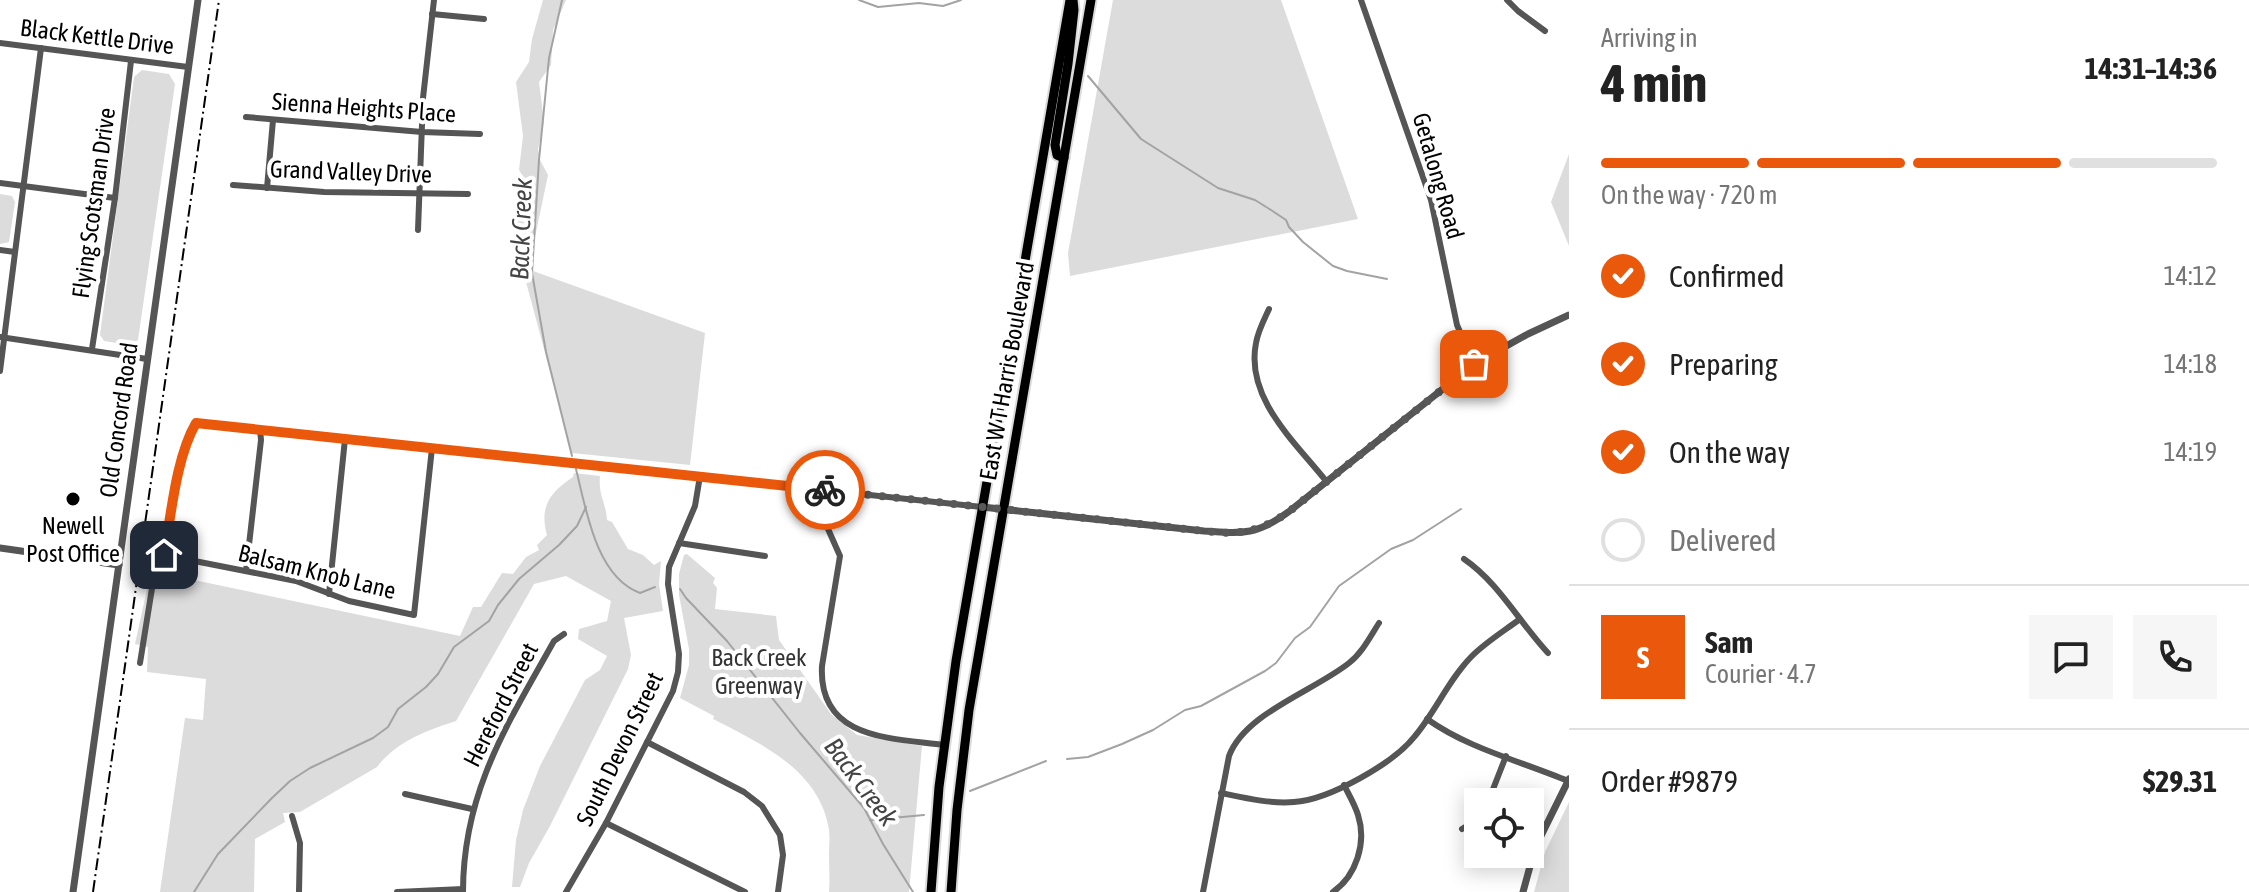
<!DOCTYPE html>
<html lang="en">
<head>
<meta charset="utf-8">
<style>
	:root { --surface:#fff; --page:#f6f6f6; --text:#222; --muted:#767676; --line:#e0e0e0; --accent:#ea580c }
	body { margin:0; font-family:"Asap Condensed",sans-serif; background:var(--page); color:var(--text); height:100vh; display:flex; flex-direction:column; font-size:30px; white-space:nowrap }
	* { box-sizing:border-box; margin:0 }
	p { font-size:26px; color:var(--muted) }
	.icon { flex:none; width:44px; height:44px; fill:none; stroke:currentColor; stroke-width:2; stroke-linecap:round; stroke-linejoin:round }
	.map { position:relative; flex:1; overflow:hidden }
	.sheet { display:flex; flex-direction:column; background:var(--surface); width:680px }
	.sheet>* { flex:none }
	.fabs { position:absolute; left:1464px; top:788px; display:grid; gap:16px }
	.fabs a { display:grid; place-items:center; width:80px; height:80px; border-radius:0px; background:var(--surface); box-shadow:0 4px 20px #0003; font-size:40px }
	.pin { position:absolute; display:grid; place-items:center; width:68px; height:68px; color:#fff; margin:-34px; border-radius:16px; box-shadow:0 4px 12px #0006 }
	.courier { position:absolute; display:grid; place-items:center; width:80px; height:80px; margin:-40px; border:6px solid #ea580c; border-radius:50%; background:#fff; color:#222; box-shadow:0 2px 10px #0007 }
	.head em { font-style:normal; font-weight:700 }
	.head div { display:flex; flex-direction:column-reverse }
	.head { display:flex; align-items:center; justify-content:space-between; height:136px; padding:0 32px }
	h1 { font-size:52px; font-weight:700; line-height:60px }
	.bar { display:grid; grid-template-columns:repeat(4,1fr); gap:12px 8px; align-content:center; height:96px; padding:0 32px }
	.bar i { height:10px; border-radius:6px; background:var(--line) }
	.bar .on { background:var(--accent) }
	.bar p { grid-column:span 4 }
	.line { display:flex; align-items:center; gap:20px; padding:0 32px; border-top:2px solid var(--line) }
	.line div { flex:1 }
	.round { display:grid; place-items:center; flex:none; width:84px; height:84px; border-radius:0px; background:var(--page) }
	ol { padding:0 32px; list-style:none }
	li { display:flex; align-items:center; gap:24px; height:88px }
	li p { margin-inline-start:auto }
	li .icon { padding:8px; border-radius:50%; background:var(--accent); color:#fff; stroke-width:4 }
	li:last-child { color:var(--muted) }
	li i { width:44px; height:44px; border:4px solid var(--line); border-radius:50% }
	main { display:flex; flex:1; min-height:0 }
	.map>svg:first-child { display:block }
	.green { fill:#dcdcdc }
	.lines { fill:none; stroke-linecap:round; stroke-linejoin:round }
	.stream { stroke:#a3a3a3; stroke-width:2 }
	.primary-casing { stroke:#dbdbdb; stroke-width:13 }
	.minor { stroke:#555; stroke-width:6 }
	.tertiary { stroke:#555; stroke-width:7 }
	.primary { stroke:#000; stroke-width:9 }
	.rail { stroke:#000; stroke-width:2; stroke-dasharray:12 4 2 4; stroke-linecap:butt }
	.done { stroke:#595959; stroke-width:8; stroke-dasharray:0 14.4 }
	.route { stroke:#ea580c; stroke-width:10 }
	.poi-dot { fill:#000; stroke:#fff; stroke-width:3 }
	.labels { text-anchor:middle; stroke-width:8; stroke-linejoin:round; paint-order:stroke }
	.street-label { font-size:24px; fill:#000; stroke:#fff }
	.poi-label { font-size:24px; fill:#000; stroke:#fff }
	.park-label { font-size:24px; fill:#333; stroke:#fff }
	.water-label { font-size:26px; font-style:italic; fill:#444; stroke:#fff }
</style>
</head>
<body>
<main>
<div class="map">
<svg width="1569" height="892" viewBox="0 0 1569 892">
	<rect width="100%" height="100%" fill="#fff"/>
	<g class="green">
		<path d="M543,0H566L553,30L551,65L539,82L544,122L538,149L540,160L548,175L535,237L514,240L526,181L519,170L523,136L516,82L529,62L532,39Z"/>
		<path d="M1113,0H1281L1358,219L1070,276L1068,253Z"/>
		<path d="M142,70L169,74L175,84L138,340L130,345L104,341L100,335L134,77Z"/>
		<path d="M1569,154V246L1551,202Z"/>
		<path d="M0,194L12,196L15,202L9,242L0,244Z"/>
		<path d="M522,267L705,333L690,465L572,453Z"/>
		<path d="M574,473L600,476C598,495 606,502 607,520L612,522L628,549L643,555L654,565L661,561L659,584L663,611L624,618L631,655L628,669L550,826L529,863L520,887H512L516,840L523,810L540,766L585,680L600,670L607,656L578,639L579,629L607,621L611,601L566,576L534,584L456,721C427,730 396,742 377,767L300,812L283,813L285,822L255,839L254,892H160L185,718L203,720L206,679L147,672L148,647L135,644L151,571L460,636L473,607H481L502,573L513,574L526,557L539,550L537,545L547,535C539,507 550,492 573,477Z"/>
		<path d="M687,554L715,578L713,583L717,588L715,609L776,616L779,640L831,714L857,735L922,746L909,892H829C830,880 829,867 829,855C829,847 830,838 829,830C820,770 760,743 713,719L714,716L680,698L689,665V649L679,595V574L684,555Z"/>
		<path d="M1569,802V892H1534L1545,852Z"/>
	</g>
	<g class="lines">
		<g class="stream">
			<path d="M562,0L549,58L539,160L532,273L546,352L572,456"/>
			<path d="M859,0L878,7L919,3L943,6L961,0"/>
			<path d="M1088,76L1141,139L1218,188L1255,200L1271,210L1286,220L1289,227L1303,242L1333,266L1347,271L1387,279"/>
			<path d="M576,469C586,509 596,577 640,593L655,587"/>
			<path d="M680,589L686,598L727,641L800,733L864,808L883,844L913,892"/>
			<path d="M1067,759L1088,757L1122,744L1153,730L1185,710L1201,706L1265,671L1276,663L1295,638L1310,627L1339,586L1391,549L1413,540L1461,509"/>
			<path d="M970,791L1046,761"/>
			<path d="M870,820L924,815"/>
			<path d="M194,892L218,854L272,798L290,781L310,768L373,738L388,727L398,709L426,687L438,674L454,647L489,621L498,605L519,579L559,545L577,526L586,507"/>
		</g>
		<defs>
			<g id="primary">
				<path d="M1064,158L1057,155L1055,145L1068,64L1074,10L1073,0"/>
				<path d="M931,892L939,787L956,661L1070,0"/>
				<path d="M951,892L957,810L969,710L1091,0"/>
			</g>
		</defs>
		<use href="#primary" class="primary-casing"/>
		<g class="minor">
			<path d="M1361,0L1431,200L1457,325L1474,364"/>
			<path d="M1507,0L1518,11L1545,31"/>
			<path d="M432,14L484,19"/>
			<path d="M0,43L188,67"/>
			<path d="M246,117L422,132L480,134"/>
			<path d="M0,183L115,198"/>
			<path d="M233,185L324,192L468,194"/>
			<path d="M267,188L273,120"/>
			<path d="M418,230L423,98L434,0"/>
			<path d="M0,250L15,252"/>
			<path d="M1269,309C1264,320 1258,331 1256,343C1245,398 1295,442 1326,481"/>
			<path d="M0,337L147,359"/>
			<path d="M92,349L115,198L131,61"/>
			<path d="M0,371L41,48"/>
			<path d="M827,490L824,520L840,556L822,666C818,740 892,738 944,745"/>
			<path d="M679,543L765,556"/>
			<path d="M164,555L296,581L349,601L414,615L432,448"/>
			<path d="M1464,559C1499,583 1519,622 1548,653"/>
			<path d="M246,571L261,440L260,429"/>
			<path d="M329,594L345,439"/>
			<path d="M140,663L154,576L158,563L164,555C171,516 176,456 196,423L982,507"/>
			<path d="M1427,719C1469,749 1521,761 1568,781"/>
			<path d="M647,742L744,792L762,806L780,835L783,855L778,892"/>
			<path d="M1221,793C1245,798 1270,804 1294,802C1329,800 1394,763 1415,736C1436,711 1449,679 1472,656C1486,642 1504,631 1520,619"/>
			<path d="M405,794L472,809"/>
			<path d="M1488,802L1506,756"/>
			<path d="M292,816L300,843L299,892"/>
			<path d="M606,823L745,892"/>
			<path d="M1462,829L1478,819"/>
			<path d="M397,892L463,889"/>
			<path d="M463,892C463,792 507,725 554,641L564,634"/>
			<path d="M566,892L606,823L673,691L678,672L679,654L668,584L669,567L695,506L700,476"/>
			<path d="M1203,892L1229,756C1245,713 1314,691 1349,663C1362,653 1370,637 1379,623"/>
			<path d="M1333,892C1356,876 1367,843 1358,815C1355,805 1349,795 1344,785"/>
		</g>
		<g class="tertiary">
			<path d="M982,507L1204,531C1244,534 1258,535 1291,510L1474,364L1528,334L1569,315"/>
			<path d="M0,548L119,565"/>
			<path d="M73,892L198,0"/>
			<path d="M1523,892L1535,848L1569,779"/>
		</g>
		<use href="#primary" class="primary"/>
		<path class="rail" d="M93,892L219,0"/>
	</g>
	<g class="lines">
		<path class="done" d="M825,490L1177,528C1226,533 1248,541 1291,510L1474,364"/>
		<path class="route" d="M164,555C171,516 176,457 196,423L825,490"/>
	</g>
	<circle class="poi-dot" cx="73" cy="499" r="8"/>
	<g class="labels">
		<g class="street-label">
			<text transform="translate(97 37) rotate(7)" y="8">Black Kettle Drive</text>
			<text transform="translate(364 108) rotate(4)" y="8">Sienna Heights Place</text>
			<text transform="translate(351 172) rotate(2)" y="8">Grand Valley Drive</text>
			<text transform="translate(1438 176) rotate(74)" y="8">Getalong Road</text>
			<text transform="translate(94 203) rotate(-82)" y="8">Flying Scotsman Drive</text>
			<text transform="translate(1007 371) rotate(-80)" y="8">East W T Harris Boulevard</text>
			<text transform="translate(119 420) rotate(-82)" y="8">Old Concord Road</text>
			<text transform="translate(317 572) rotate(14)" y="8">Balsam Knob Lane</text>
			<text transform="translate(501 705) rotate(-63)" y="8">Hereford Street</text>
			<text transform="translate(620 749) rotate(-64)" y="8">South Devon Street</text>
		</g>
		<g class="poi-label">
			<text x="73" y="534">Newell<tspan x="73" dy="28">Post Office</tspan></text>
		</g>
		<g class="park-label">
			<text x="759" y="666">Back Creek<tspan x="759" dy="28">Greenway</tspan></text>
		</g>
		<g class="water-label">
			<text transform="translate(521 229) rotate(-88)" y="9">Back Creek</text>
			<text transform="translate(861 782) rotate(53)" y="9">Back Creek</text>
		</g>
	</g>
</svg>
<div class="fabs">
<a><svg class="icon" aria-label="locate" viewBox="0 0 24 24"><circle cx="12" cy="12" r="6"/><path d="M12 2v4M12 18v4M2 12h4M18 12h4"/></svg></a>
</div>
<div class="pin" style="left:1474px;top:364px;background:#ea580c"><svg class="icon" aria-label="bag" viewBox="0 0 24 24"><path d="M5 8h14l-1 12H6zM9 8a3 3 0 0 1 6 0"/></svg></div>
<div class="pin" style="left:164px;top:555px;background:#1f2937"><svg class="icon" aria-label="home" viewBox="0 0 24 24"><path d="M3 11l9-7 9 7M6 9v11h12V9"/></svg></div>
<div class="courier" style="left:825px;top:490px"><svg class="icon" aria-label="bike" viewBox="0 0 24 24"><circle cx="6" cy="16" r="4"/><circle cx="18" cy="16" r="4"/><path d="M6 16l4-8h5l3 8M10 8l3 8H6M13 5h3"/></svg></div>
</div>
<section class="sheet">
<div class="head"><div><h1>4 min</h1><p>Arriving in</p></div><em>14:31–14:36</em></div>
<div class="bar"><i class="on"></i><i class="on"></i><i class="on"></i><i></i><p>On the way · 720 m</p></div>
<ol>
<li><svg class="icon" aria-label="check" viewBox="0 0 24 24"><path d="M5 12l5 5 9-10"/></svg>Confirmed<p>14:12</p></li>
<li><svg class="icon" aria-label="check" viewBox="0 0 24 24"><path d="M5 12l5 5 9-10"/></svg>Preparing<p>14:18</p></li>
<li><svg class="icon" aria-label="check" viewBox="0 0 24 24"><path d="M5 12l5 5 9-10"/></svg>On the way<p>14:19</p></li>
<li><i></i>Delivered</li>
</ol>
<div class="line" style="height:144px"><b class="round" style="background:var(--accent);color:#fff">S</b><div><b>Sam</b><p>Courier · 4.7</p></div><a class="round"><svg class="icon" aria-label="chat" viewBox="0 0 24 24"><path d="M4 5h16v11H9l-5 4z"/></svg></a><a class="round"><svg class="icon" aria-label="phone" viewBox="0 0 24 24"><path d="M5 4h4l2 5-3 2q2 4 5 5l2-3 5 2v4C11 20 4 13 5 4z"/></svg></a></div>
<div class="line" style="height:104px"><div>Order #9879</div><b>$29.31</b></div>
</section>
</main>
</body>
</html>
